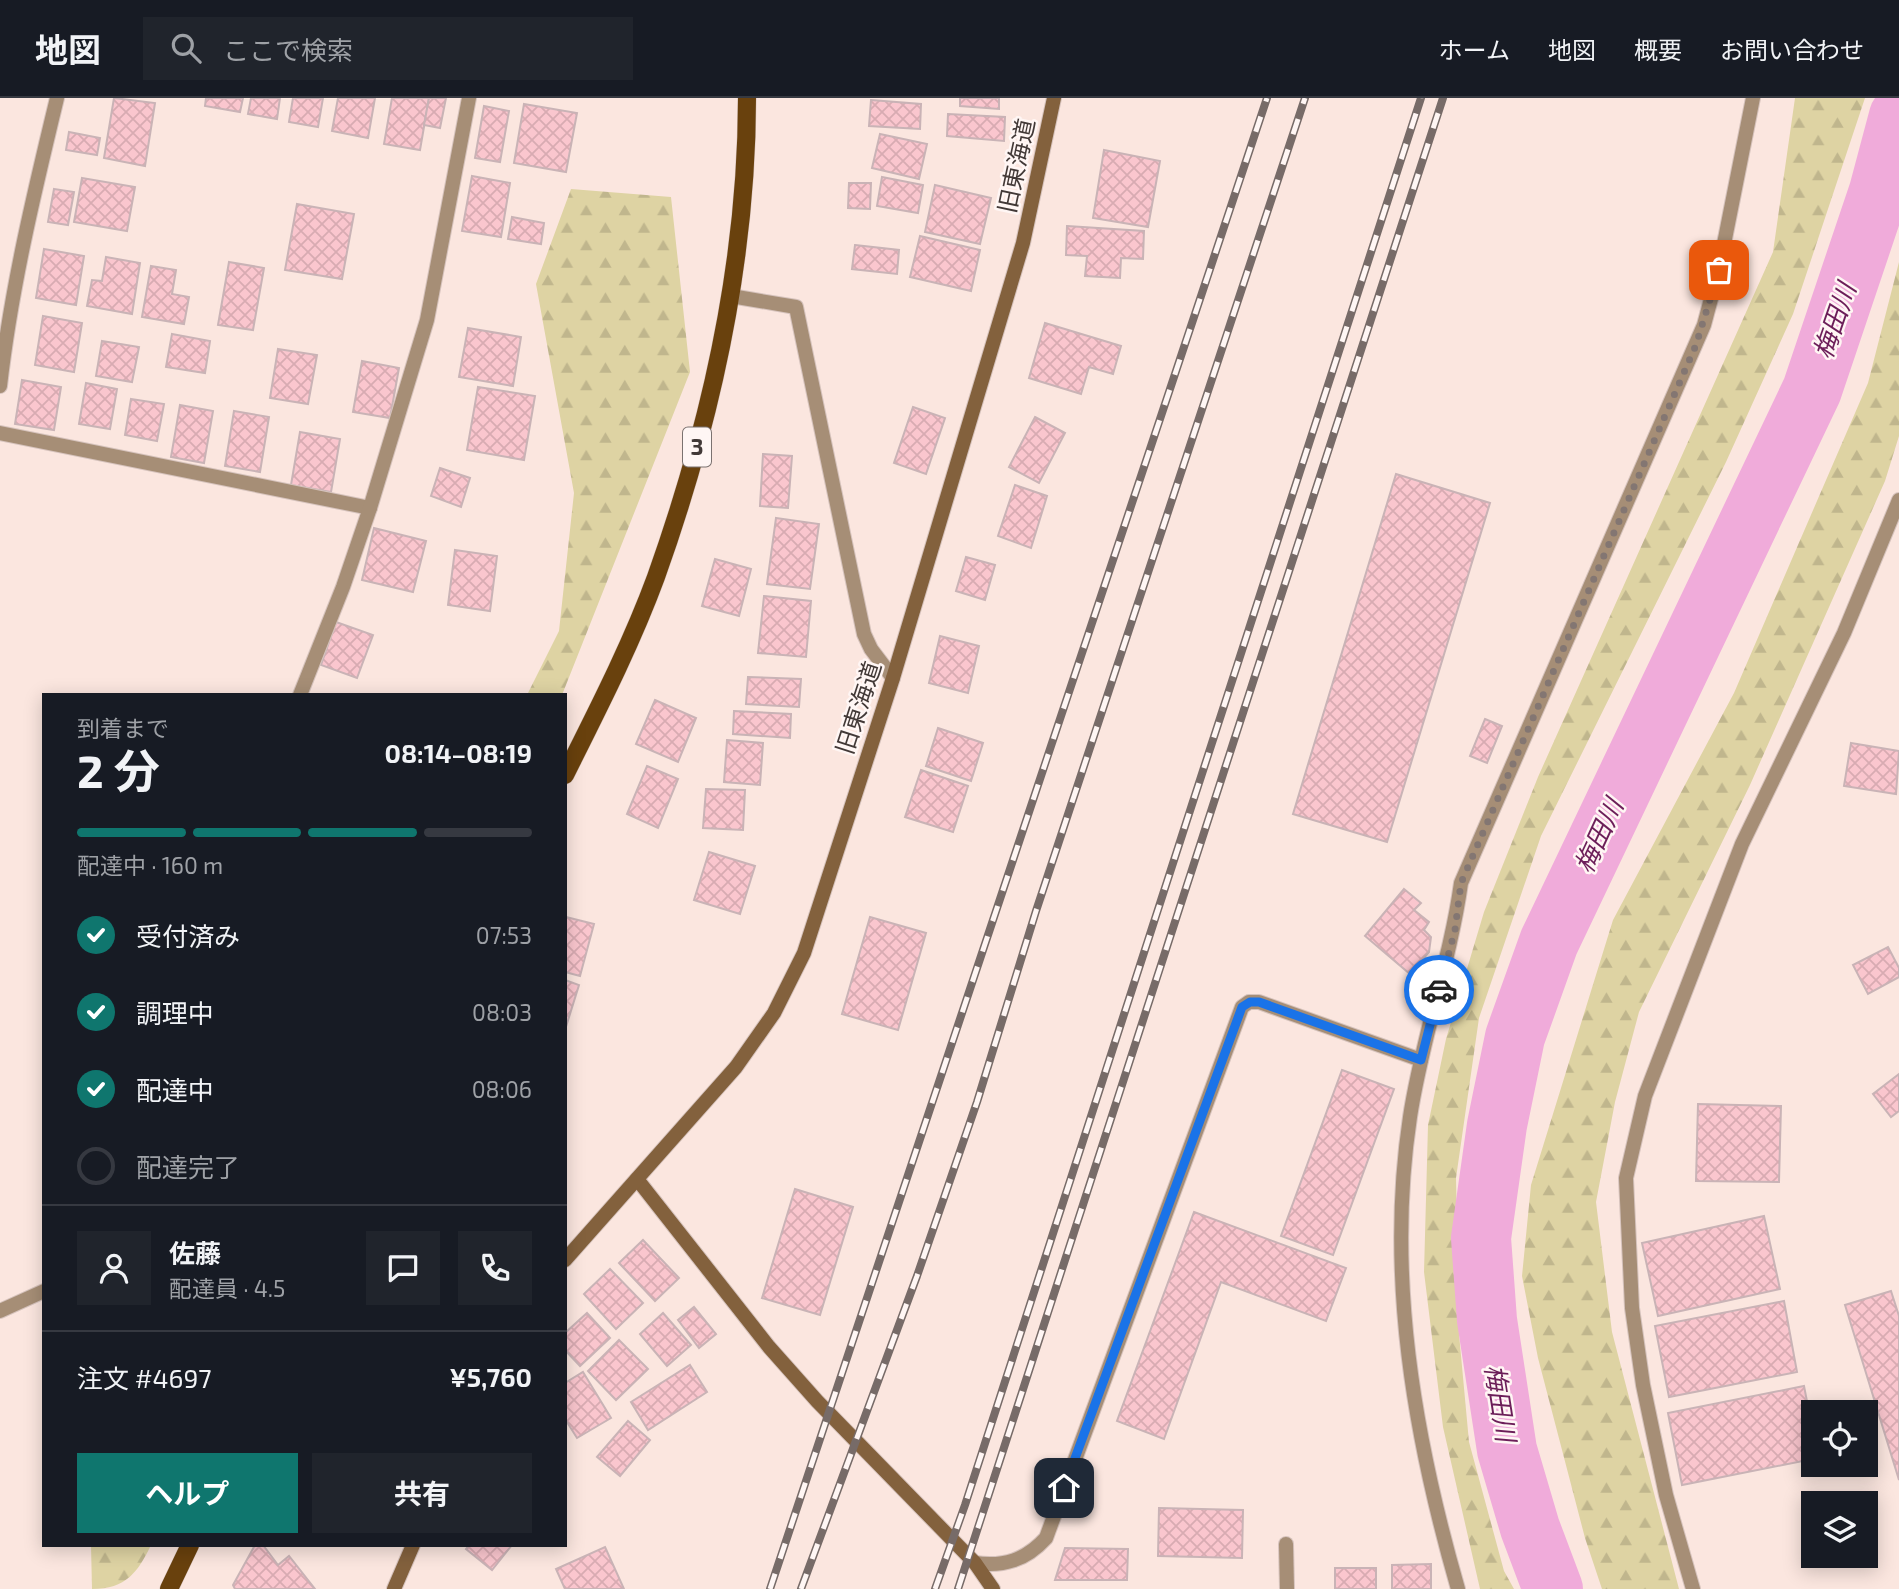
<!DOCTYPE html>
<html lang="ja">
<head>
<meta charset="utf-8">
<style>
	:root { --surface:#171b24; --page:#20242c; --text:#f1f3f6; --muted:#9ea1a6; --line:#363941; --accent:#0f766e }
	body { margin:0; font-family:"Exo 2","Noto Sans JP",sans-serif; background:var(--page); color:var(--text); height:100vh; display:flex; flex-direction:column; font-size:26px; white-space:nowrap }
	* { box-sizing:border-box; margin:0 }
	p { font-size:23px; color:var(--muted) }
	.icon { flex:none; width:38px; height:38px; fill:none; stroke:currentColor; stroke-width:2; stroke-linecap:round; stroke-linejoin:round }
	.map { position:relative; flex:1; overflow:hidden }
	.side { position:absolute; left:42px; top:595px; width:525px; height:854px; display:flex; flex-direction:column; background:var(--surface); border-radius:0px; box-shadow:0 4px 18px #0003 }
	.side>* { flex:none }
	.buttons { position:absolute; left:1801px; top:1302px; display:grid; gap:14px }
	.buttons a { display:grid; place-items:center; width:77px; height:77px; border-radius:0px; background:var(--surface); box-shadow:0 4px 18px #0003; font-size:35px }
	.pin { position:absolute; display:grid; place-items:center; width:60px; height:60px; color:#fff; margin:-30px; border-radius:14px; box-shadow:0 4px 10px #0006 }
	.courier { position:absolute; display:grid; place-items:center; width:70px; height:70px; margin:-35px; border:5px solid #1a73e8; border-radius:50%; background:#fff; color:#222; box-shadow:0 2px 9px #0007 }
	.overview em { font-style:normal; font-weight:700 }
	.overview div { display:flex; flex-direction:column-reverse }
	.overview { display:flex; align-items:center; justify-content:space-between; height:119px; padding:0 35px }
	h1 { font-size:46px; font-weight:700; line-height:52px }
	.bar { display:grid; grid-template-columns:repeat(4,1fr); gap:10px 7px; align-content:center; height:84px; padding:0 35px }
	.bar i { height:9px; border-radius:5px; background:var(--line) }
	.bar .selected { background:var(--accent) }
	.bar p { grid-column:span 4 }
	.line { display:flex; align-items:center; gap:18px; padding:0 35px; border-top:2px solid var(--line) }
	.line div { flex:1 }
	.round { display:grid; place-items:center; flex:none; width:74px; height:74px; border-radius:0px; background:var(--page) }
	ol { padding:0 35px; list-style:none }
	li { display:flex; align-items:center; gap:21px; height:77px }
	li p { margin-inline-start:auto }
	li .icon { padding:7px; border-radius:50%; background:var(--accent); color:#fff; stroke-width:4 }
	li:last-child { color:var(--muted) }
	li i { width:38px; height:38px; border:4px solid var(--line); border-radius:50% }
	.button { display:flex; gap:14px; margin-top:auto; padding:14px 35px }
	.button a { flex:1; height:80px; border-radius:0px; background:var(--accent); color:#fff; font-size:28px; font-weight:700; line-height:80px; text-align:center }
	.button a+a { background:var(--page); color:var(--text) }
	header { display:flex; align-items:center; gap:42px; box-sizing:border-box; height:98px; padding:0 35px; background:var(--surface); border-bottom:2px solid var(--line) }
	header strong { font-size:33px }
	nav { display:flex; gap:38px; margin-inline-start:auto; font-size:24px }
	.search { width:490px; height:63px; background:var(--page); display:flex; align-items:center; gap:18px; box-sizing:border-box; padding:0 24px; border-radius:0px; color:var(--muted); font-size:26px }
	.map>svg:first-child { display:block }
	.forest { fill:url(#forest-firs) }
	.lines { fill:none; stroke-linecap:round; stroke-linejoin:round }
	.river { stroke:#f0abda; stroke-width:60 }
	.building { fill:url(#building-cross-hatch); stroke:#c9b3b6; stroke-width:2 }
	.street-casing { stroke:#d6c3bd; stroke-width:16 }
	.secondary-casing { stroke:#d6c3bd; stroke-width:16 }
	.primary-casing { stroke:#d6c3bd; stroke-width:19 }
	.street { stroke:#a68e76; stroke-width:14 }
	.secondary { stroke:#83613d; stroke-width:14 }
	.primary { stroke:#69410d; stroke-width:18 }
	.rail-casing { stroke:#776b68; stroke-width:8 }
	.rail { stroke:#fff6f4; stroke-width:5; stroke-dasharray:16; stroke-linecap:butt }
	.done { stroke:#837672; stroke-width:7; stroke-dasharray:0 12.6 }
	.route { stroke:#1a73e8; stroke-width:9 }
	.labels { text-anchor:middle; stroke-width:5; stroke-linejoin:round; paint-order:stroke }
	.shield { fill:#fff6f4; stroke:#7b7270; stroke-width:2 }
	.shield-label { font-size:23px; font-weight:bold; fill:#423937 }
	.street-label { font-size:24px; fill:#423937; stroke:#fff6f4 }
	.water-label { font-size:26px; font-style:italic; fill:#6c1e59; stroke:#fff6f4 }
</style>
</head>
<body>
<header>
<strong>地図</strong>
<div class="search"><svg class="icon" aria-label="search" viewBox="0 0 24 24"><circle cx="10" cy="10" r="6"/><path d="M15 15l6 6"/></svg>ここで検索</div>
<nav><a>ホーム</a><a>地図</a><a>概要</a><a>お問い合わせ</a></nav>
</header>
<div class="map">
<svg width="1899" height="1491" viewBox="0 0 1899 1491">
	<defs>
		<pattern id="forest-firs" width="22" height="20" patternUnits="userSpaceOnUse" patternTransform="scale(1.75)"><rect width="22" height="20" fill="#ded3a3"/><path d="M5 1l3.5 6h-7zM16 11l3.5 6h-7z" fill="#c0b68d"/></pattern>
		<pattern id="building-cross-hatch" width="8" height="8" patternUnits="userSpaceOnUse" patternTransform="scale(1.75)"><rect width="8" height="8" fill="#fac6ce"/><path d="M0 0l8 8M0 8l8-8" fill="none" stroke="#d8abb2"/></pattern>
	</defs>
	<rect width="100%" height="100%" fill="#fbe6df"/>
	<g class="forest">
		<path d="M1795,0H1865L1793,216L1726,364L1541,738L1479,920L1456,1080L1459,1236L1469,1344L1504,1473L1514,1491H1480L1443,1329L1424,1174L1428,1027L1446,941L1484,814L1538,679L1773,154Z"/>
		<path d="M571,91L671,99L690,274L562,597H527L559,533L574,395L536,186Z"/>
		<path d="M1899,164V338L1885,383L1750,687L1639,914L1615,1004L1596,1104L1612,1234L1679,1491H1602L1585,1440L1538,1260L1522,1178L1531,1087L1613,822L1734,595L1868,285Z"/>
		<path d="M91,1447H151C138,1474 126,1491 92,1491Z"/>
	</g>
	<g class="lines">
		<path class="river" d="M1553,1491L1530,1430L1507,1352L1487,1222L1481,1140L1497,1027L1515,939L1549,844L1812,292L1879,93L1899,18"/>
	</g>
	<g class="building">
		<path d="M114,0L155,5L145,68L104,60Z"/>
		<path d="M206,0H243L240,14L205,8Z"/>
		<path d="M251,0H280L277,21L248,16Z"/>
		<path d="M293,0H323L318,29L289,24Z"/>
		<path d="M338,0H375L368,40L332,33Z"/>
		<path d="M392,0H429L420,52L384,46Z"/>
		<path d="M429,0H446L440,30L424,27Z"/>
		<path d="M960,0H999V11L960,8Z"/>
		<path d="M871,2L921,6L920,31L869,28Z"/>
		<path d="M524,6L577,15L566,74L514,65Z"/>
		<path d="M484,8L509,13L500,64L475,60Z"/>
		<path d="M948,16L1005,19L1004,43L947,38Z"/>
		<path d="M69,34L100,40L97,57L66,52Z"/>
		<path d="M880,36L927,46L919,81L872,70Z"/>
		<path d="M1104,52L1160,63L1148,129L1093,120Z"/>
		<path d="M472,78L510,85L501,139L462,133Z"/>
		<path d="M882,79L923,87L918,115L877,108Z"/>
		<path d="M82,80L135,89L127,133L74,124Z"/>
		<path d="M849,85H871L870,111L848,110Z"/>
		<path d="M935,87L991,100L980,146L925,134Z"/>
		<path d="M54,91L74,94L68,127L48,124Z"/>
		<path d="M297,106L354,116L342,181L285,172Z"/>
		<path d="M512,119L544,125L541,146L508,141Z"/>
		<path d="M1067,128L1144,133L1143,161L1121,160L1120,180L1085,178L1087,158L1066,157Z"/>
		<path d="M920,138L980,152L971,193L910,179Z"/>
		<path d="M855,147L899,152L897,176L852,171Z"/>
		<path d="M44,151L84,158L76,207L36,200Z"/>
		<path d="M106,159L140,165L132,216L87,208L92,182L102,183Z"/>
		<path d="M229,164L264,170L253,232L218,227Z"/>
		<path d="M151,168L176,172L172,196L189,199L184,226L142,219Z"/>
		<path d="M43,218L82,225L74,274L35,267Z"/>
		<path d="M1045,225L1121,248L1113,276L1089,269L1081,296L1029,280Z"/>
		<path d="M468,230L521,239L513,288L459,279Z"/>
		<path d="M172,236L210,243L205,275L166,269Z"/>
		<path d="M102,243L139,249L132,284L96,278Z"/>
		<path d="M278,251L317,257L308,306L270,300Z"/>
		<path d="M362,263L399,270L390,320L353,314Z"/>
		<path d="M22,282L61,289L54,332L15,326Z"/>
		<path d="M86,285L117,291L110,331L79,326Z"/>
		<path d="M478,289L535,298L524,362L467,352Z"/>
		<path d="M131,301L164,306L157,343L125,337Z"/>
		<path d="M180,307L213,313L204,365L171,359Z"/>
		<path d="M913,309L945,320L926,376L894,365Z"/>
		<path d="M234,313L269,319L260,374L225,368Z"/>
		<path d="M1035,319L1065,335L1039,385L1009,369Z"/>
		<path d="M300,334L340,341L331,394L291,387Z"/>
		<path d="M763,356L792,358L788,410L760,408Z"/>
		<path d="M440,370L470,380L461,409L431,398Z"/>
		<path d="M1396,376L1490,405L1387,744L1293,716Z"/>
		<path d="M1015,387L1047,398L1031,450L998,438Z"/>
		<path d="M776,420L819,426L810,491L767,486Z"/>
		<path d="M374,430L426,443L413,494L362,482Z"/>
		<path d="M455,452L497,458L490,513L448,507Z"/>
		<path d="M966,459L995,467L985,502L956,493Z"/>
		<path d="M715,461L751,471L739,518L702,508Z"/>
		<path d="M764,498L811,503L806,559L758,555Z"/>
		<path d="M336,524L373,537L357,580L321,567Z"/>
		<path d="M940,538L979,548L968,595L929,585Z"/>
		<path d="M748,579L801,581L799,609L746,606Z"/>
		<path d="M655,602L696,620L678,664L636,646Z"/>
		<path d="M734,613L791,616L790,640L733,636Z"/>
		<path d="M1485,621L1502,628L1487,665L1470,658Z"/>
		<path d="M938,630L983,645L971,683L926,668Z"/>
		<path d="M727,642L763,645L760,687L724,684Z"/>
		<path d="M1851,645L1899,653L1896,696L1844,688Z"/>
		<path d="M647,668L678,681L658,730L627,716Z"/>
		<path d="M921,672L968,688L953,734L905,719Z"/>
		<path d="M706,691L745,692L743,732L703,730Z"/>
		<path d="M709,754L755,768L740,816L694,802Z"/>
		<path d="M1404,791L1421,805L1414,812L1429,824L1424,832L1431,839L1429,854L1410,876L1365,838Z"/>
		<path d="M566,819L594,826L580,878L565,874Z"/>
		<path d="M870,819L926,835L898,932L842,916Z"/>
		<path d="M1888,849L1899,870V879L1868,896L1853,867Z"/>
		<path d="M565,882L579,887L565,932Z"/>
		<path d="M1342,972L1394,991L1333,1157L1281,1138Z"/>
		<path d="M1899,976V1013L1891,1019L1873,996Z"/>
		<path d="M1698,1006L1781,1008L1779,1084L1696,1083Z"/>
		<path d="M795,1091L853,1109L820,1217L762,1200Z"/>
		<path d="M1194,1114L1346,1170L1326,1223L1221,1184L1164,1341L1117,1323Z"/>
		<path d="M1764,1118L1780,1191L1658,1218L1642,1145Z"/>
		<path d="M643,1142L679,1180L655,1203L619,1165Z"/>
		<path d="M610,1171L643,1205L616,1231L584,1196Z"/>
		<path d="M1891,1193L1899,1218V1382L1845,1207Z"/>
		<path d="M1784,1203L1797,1274L1669,1299L1655,1228Z"/>
		<path d="M694,1209L716,1236L699,1250L678,1222Z"/>
		<path d="M587,1215L610,1240L580,1268L565,1252V1235Z"/>
		<path d="M663,1215L691,1247L667,1268L640,1236Z"/>
		<path d="M619,1242L648,1271L616,1302L588,1273Z"/>
		<path d="M690,1267L707,1294L648,1332L631,1304Z"/>
		<path d="M583,1274L611,1320L577,1340L565,1321V1285Z"/>
		<path d="M1804,1288L1813,1334V1361L1682,1387L1668,1315Z"/>
		<path d="M628,1323L650,1342L620,1378L597,1359Z"/>
		<path d="M1159,1410L1243,1412L1242,1460L1158,1458Z"/>
		<path d="M255,1447H263L278,1467L289,1458L315,1491H235L233,1487Z"/>
		<path d="M469,1447H512L492,1472L466,1451Z"/>
		<path d="M605,1449L624,1491H565L556,1471Z"/>
		<path d="M1065,1450L1128,1451L1127,1482H1055Z"/>
		<path d="M1431,1466V1491H1392V1467Z"/>
		<rect x="1335" y="1470" width="41" height="21"/>
	</g>
	<g class="lines">
		<defs>
			<g id="street">
				<path d="M731,198L796,209L864,536L871,551L893,580"/>
				<path d="M0,288C11,191 34,95 57,0"/>
				<path d="M0,335L370,410"/>
				<path d="M300,597L343,489L370,410L427,222L469,0"/>
				<path d="M0,1213L44,1193"/>
				<path d="M1286,1446L1287,1491"/>
				<path d="M975,1465C1004,1469 1026,1462 1046,1440L1242,909L1249,904H1259L1421,962"/>
				<path d="M1458,1491C1414,1338 1386,1177 1410,1019C1422,939 1450,864 1461,785L1704,227L1719,171L1753,0"/>
				<path d="M1693,1491L1666,1397L1643,1287L1632,1210L1626,1080L1645,998L1742,746L1844,535L1899,402"/>
			</g>
			<g id="secondary">
				<path d="M637,1081L769,1249L817,1303L975,1465L993,1491"/>
				<path d="M565,1162L736,969L774,915L804,855L893,580L1023,145L1054,0"/>
				<path d="M394,1491L413,1447"/>
			</g>
			<g id="primary">
				<path d="M565,677C597,613 631,547 656,479C711,325 747,164 747,0"/>
				<path d="M169,1491L190,1447"/>
			</g>
		</defs>
		<use href="#street" class="street-casing"/>
		<use href="#secondary" class="secondary-casing"/>
		<use href="#primary" class="primary-casing"/>
		<use href="#street" class="street"/>
		<use href="#secondary" class="secondary"/>
		<use href="#primary" class="primary"/>
		<defs>
			<g id="rail">
				<path d="M770,1491L1267,0"/>
				<path d="M801,1491L917,1178L977,1004L1036,813L1305,0"/>
				<path d="M935,1491L965,1407L1421,0"/>
				<path d="M958,1491L1443,0"/>
			</g>
		</defs>
		<use href="#rail" class="rail-casing"/>
		<use href="#rail" class="rail"/>
	</g>
	<g class="lines">
		<path class="done" d="M1439,892L1455,832L1461,785L1696,247L1719,172"/>
		<path class="route" d="M1064,1390L1242,909L1250,904H1259L1421,962L1439,892"/>
	</g>
	<g class="labels">
		<rect class="shield" x="683" y="329.5" width="28" height="39" rx="5"/>
		<g class="shield-label">
			<text x="697" y="357">3</text>
		</g>
		<g class="street-label">
			<text transform="translate(1017 68) rotate(-78)" y="8">旧東海道</text>
			<text transform="translate(859 610) rotate(-72)" y="8">旧東海道</text>
		</g>
		<g class="water-label">
			<text transform="translate(1835 223) rotate(-71)" y="9">梅田川</text>
			<text transform="translate(1599 738) rotate(-65)" y="9">梅田川</text>
			<text transform="translate(1500 1305) rotate(81)" y="9">梅田川</text>
		</g>
	</g>
</svg>
<div class="buttons">
<a><svg class="icon" aria-label="locate" viewBox="0 0 24 24"><circle cx="12" cy="12" r="6"/><path d="M12 2v4M12 18v4M2 12h4M18 12h4"/></svg></a>
<a><svg class="icon" aria-label="layers" viewBox="0 0 24 24"><path d="M12 4l9 5-9 5-9-5zM3 14l9 5 9-5"/></svg></a>
</div>
<div class="pin" style="left:1719px;top:172px;background:#ea580c"><svg class="icon" aria-label="bag" viewBox="0 0 24 24"><path d="M5 8h14l-1 12H6zM9 8a3 3 0 0 1 6 0"/></svg></div>
<div class="pin" style="left:1064px;top:1390px;background:#1f2937"><svg class="icon" aria-label="home" viewBox="0 0 24 24"><path d="M3 11l9-7 9 7M6 9v11h12V9"/></svg></div>
<div class="courier" style="left:1439px;top:892px"><svg class="icon" aria-label="car" viewBox="0 0 24 24"><path d="M5 17H2v-5l4-1 3-4h7l3 4 3 1v5h-3M9 17h6M6 11h13"/><circle cx="7" cy="17" r="2"/><circle cx="17" cy="17" r="2"/></svg></div>
<section class="side">
<div class="overview"><div><h1>2 分</h1><p>到着まで</p></div><em>08:14–08:19</em></div>
<div class="bar"><i class="selected"></i><i class="selected"></i><i class="selected"></i><i></i><p>配達中 · 160 m</p></div>
<ol>
<li><svg class="icon" aria-label="check" viewBox="0 0 24 24"><path d="M5 12l5 5 9-10"/></svg>受付済み<p>07:53</p></li>
<li><svg class="icon" aria-label="check" viewBox="0 0 24 24"><path d="M5 12l5 5 9-10"/></svg>調理中<p>08:03</p></li>
<li><svg class="icon" aria-label="check" viewBox="0 0 24 24"><path d="M5 12l5 5 9-10"/></svg>配達中<p>08:06</p></li>
<li><i></i>配達完了</li>
</ol>
<div class="line" style="height:126px"><a class="round"><svg class="icon" aria-label="person" viewBox="0 0 24 24"><circle cx="12" cy="8" r="4"/><path d="M4 21q1-7 8-7t8 7"/></svg></a><div><b>佐藤</b><p>配達員 · 4.5</p></div><a class="round"><svg class="icon" aria-label="chat" viewBox="0 0 24 24"><path d="M4 5h16v11H9l-5 4z"/></svg></a><a class="round"><svg class="icon" aria-label="phone" viewBox="0 0 24 24"><path d="M5 4h4l2 5-3 2q2 4 5 5l2-3 5 2v4C11 20 4 13 5 4z"/></svg></a></div>
<div class="line" style="height:91px"><div>注文 #4697</div><b>¥5,760</b></div>
<div class="button"><a>ヘルプ</a><a>共有</a></div>
</section>
</div>
</body>
</html>
